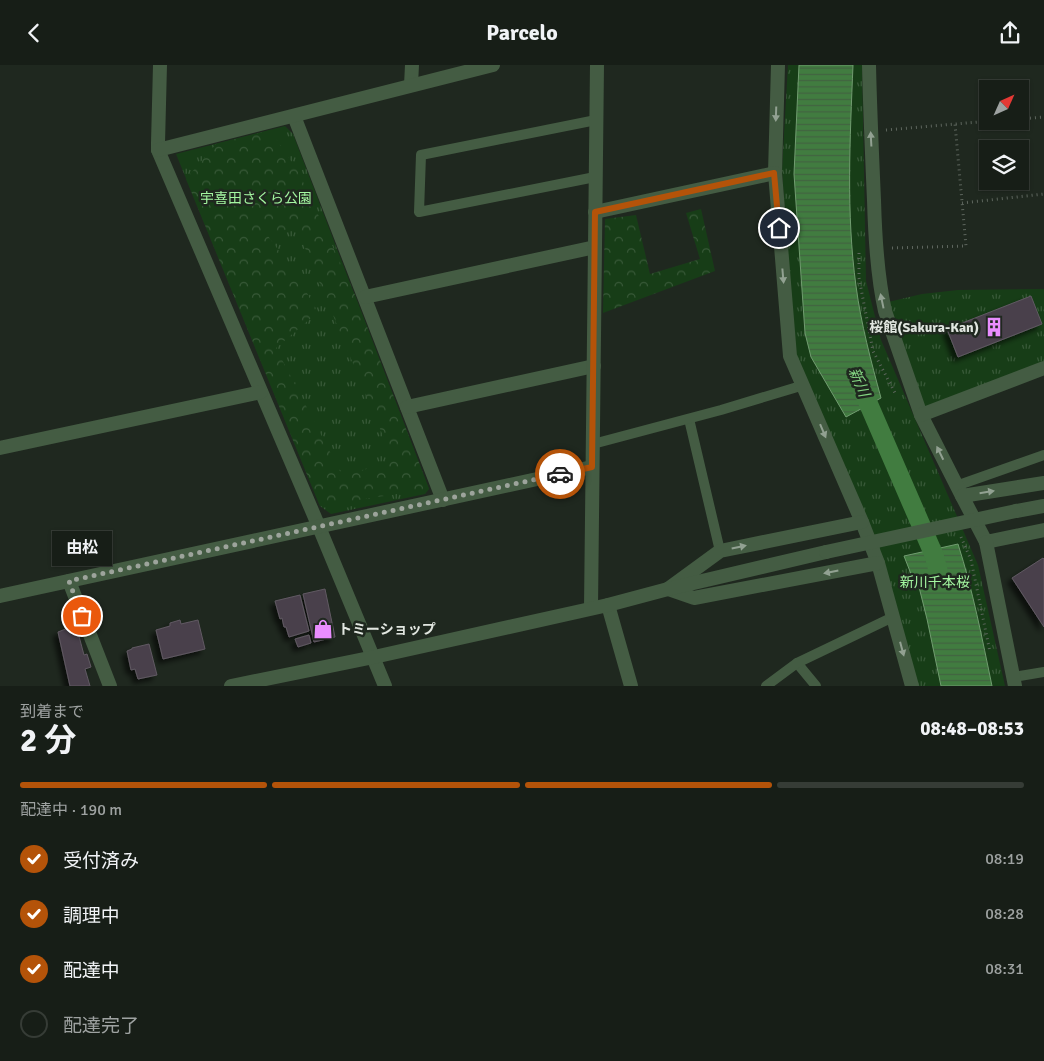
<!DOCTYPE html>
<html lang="ja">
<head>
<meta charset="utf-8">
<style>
	:root { --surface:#171e17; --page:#242b24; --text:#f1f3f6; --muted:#9ea2a1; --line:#363c36; --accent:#b45309 }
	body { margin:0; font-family:Signika,"Noto Sans JP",sans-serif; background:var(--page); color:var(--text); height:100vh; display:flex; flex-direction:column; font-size:19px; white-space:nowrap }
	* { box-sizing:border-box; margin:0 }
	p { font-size:16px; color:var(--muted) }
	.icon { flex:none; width:28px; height:28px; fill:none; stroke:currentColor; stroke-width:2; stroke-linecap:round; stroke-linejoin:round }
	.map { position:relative; height:621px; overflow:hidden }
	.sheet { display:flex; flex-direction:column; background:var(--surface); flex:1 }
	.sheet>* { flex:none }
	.needle { width:32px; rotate:45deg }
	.tools { position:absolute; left:979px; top:15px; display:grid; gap:10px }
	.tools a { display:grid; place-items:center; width:50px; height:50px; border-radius:0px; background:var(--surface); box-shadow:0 1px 4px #0004,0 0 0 1px var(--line); font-size:25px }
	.pin { position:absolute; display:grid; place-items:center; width:42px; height:42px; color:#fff; margin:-21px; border:2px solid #fff; border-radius:50%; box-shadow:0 1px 5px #0007 }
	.courier { position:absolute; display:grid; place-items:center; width:50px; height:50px; margin:-25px; border:4px solid #b45309; border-radius:50%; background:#fff; color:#222; box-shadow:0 1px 6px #0007 }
	.bubble { position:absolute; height:35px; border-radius:0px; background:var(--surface); box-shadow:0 1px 4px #0004,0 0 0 1px var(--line); font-size:16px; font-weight:700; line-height:35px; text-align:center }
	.headline em { font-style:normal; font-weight:700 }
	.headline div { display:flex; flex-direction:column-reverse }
	.headline { display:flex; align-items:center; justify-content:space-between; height:85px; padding:0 20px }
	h1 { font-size:32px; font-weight:700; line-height:38px }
	.bar { display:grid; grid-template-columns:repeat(4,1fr); gap:8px 5px; align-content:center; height:60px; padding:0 20px }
	.bar i { height:6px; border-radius:4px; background:var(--line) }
	.bar .current { background:var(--accent) }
	.bar p { grid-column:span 4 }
	ol { padding:0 20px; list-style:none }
	li { display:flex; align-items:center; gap:15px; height:55px }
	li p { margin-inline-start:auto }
	li .icon { padding:5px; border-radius:50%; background:var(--accent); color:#fff; stroke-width:4 }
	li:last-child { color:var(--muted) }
	li i { width:28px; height:28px; border:2px solid var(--line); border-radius:50% }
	header { display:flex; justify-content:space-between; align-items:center; height:65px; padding:0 20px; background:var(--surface); font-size:22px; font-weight:700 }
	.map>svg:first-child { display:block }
	.grass { fill:url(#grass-tufts) }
	.forest { fill:url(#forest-crowns); fill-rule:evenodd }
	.water { fill:url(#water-rules); stroke:#719c70 }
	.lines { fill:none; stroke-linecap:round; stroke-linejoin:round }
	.canal { stroke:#417c40; stroke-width:19 }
	.building { fill:#49414b; stroke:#615963; filter:url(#shadow) }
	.path { stroke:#5e665e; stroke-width:3; stroke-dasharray:1 4; stroke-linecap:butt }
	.service { stroke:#445c43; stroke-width:10 }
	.minor { stroke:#445c43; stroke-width:14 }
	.tertiary { stroke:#445c43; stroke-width:14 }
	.tertiary-bridge { stroke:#445c43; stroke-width:14 }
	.oneway { fill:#92a192 }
	.done { stroke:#9da49c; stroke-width:5; stroke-dasharray:0 9 }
	.route { stroke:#b45309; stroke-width:6 }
	.labels { text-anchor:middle; stroke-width:5; stroke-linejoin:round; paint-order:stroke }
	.park-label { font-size:14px; fill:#a4f7a1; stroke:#1f281f }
	.poi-label { font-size:14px; font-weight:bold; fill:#e1e6e0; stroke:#1f281f; text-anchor:end }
	.water-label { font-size:15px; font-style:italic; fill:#84d682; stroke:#1f281f }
</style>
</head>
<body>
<header><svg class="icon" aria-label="back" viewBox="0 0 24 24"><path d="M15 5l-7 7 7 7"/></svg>Parcelo<svg class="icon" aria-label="share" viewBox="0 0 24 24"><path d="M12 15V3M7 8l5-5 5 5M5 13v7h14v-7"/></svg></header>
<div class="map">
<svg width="1044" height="621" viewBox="0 0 1044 621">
	<defs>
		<pattern id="grass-tufts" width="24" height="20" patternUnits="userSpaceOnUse" patternTransform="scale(1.25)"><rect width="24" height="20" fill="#173d17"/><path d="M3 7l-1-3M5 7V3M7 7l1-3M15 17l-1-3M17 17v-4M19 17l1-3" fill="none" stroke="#385938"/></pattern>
		<pattern id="forest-crowns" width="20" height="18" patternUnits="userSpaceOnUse" patternTransform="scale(1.25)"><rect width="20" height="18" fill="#173d17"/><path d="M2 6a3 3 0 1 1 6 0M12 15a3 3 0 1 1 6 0" fill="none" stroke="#385938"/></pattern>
		<pattern id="water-rules" width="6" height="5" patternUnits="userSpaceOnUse" patternTransform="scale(1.25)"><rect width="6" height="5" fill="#417c40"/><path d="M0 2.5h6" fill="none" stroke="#426341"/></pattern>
		<filter id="shadow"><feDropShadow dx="-4.5" dy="4.5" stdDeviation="2.5" flood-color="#0009"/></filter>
	</defs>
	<rect width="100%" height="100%" fill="#1f281f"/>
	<g class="grass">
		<path d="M788,0H862L866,216L881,275L978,500L1005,621H918L794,287L782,105Z"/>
		<path d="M285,61L293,69L429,424L425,429L331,449L320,441L176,89Z"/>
		<path d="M1044,224V297L924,345L884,238L922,229L958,225Z"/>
	</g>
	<g class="forest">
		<path d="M270,65L299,108L355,230L429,424L320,441L186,114L216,79ZM296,161L393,395L343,412L276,283L318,247L296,209L268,171Z"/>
		<path d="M701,144L715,206L603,248L605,154L636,150L650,209L700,194L686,148Z"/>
	</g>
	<g class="water">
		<path d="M799,0H853C850,74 846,148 856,221C861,259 871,296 881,333L846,352L811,292L805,268L794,109Z"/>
		<path d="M958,479C973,526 982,573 992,621H941L927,554L918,518L913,514L904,491Z"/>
	</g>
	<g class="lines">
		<path class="canal" d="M859,317L934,490L939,509"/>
	</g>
	<g class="building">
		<path d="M1031,231L1042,259L958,292L947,264Z"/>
		<path d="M1043,493L1044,494V562L1012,513Z"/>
		<path d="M325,524L335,572L314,577L303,529Z"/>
		<path d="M300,530L309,566L289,572L286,562H284L282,553L280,554L275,536Z"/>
		<path d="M180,555L181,559L198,555L205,584L163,594L156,565L170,561V558Z"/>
		<path d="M76,560L84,590L87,589L91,602L85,604L90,621H70L58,567Z"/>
		<path d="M309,570L311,578L298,582L295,574Z"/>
		<path d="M149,579L157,610L138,614L135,604L131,605L127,586L132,584V583Z"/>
	</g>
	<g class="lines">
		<g class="path">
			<path d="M1020,54L1044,52"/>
			<path d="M886,65L990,56"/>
			<path d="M962,138L1044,129"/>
			<path d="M892,183L966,181L955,59"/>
			<path d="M859,188V213L873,286L895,328"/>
			<path d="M961,472L971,495L990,587"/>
		</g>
		<g class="service">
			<path d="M595,112L419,147L421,90L596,55"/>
			<path d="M689,354L720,486"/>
			<path d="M593,379L721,345L804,320"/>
			<path d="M956,421L1044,390"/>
			<path d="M797,598L816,621"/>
			<path d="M1014,612L1044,607"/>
			<path d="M766,621L797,598L893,552"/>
		</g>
		<g class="minor">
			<path d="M160,0L158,78V85L319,462L385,621"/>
			<path d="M778,0L775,108L790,291L862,457L878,498L912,621"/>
			<path d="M869,0C870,45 872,90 874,135C875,172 877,210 885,246L921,350L962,431"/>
			<path d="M411,20L412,0"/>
			<path d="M294,51L443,435"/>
			<path d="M158,85L493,0"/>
			<path d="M595,147L775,108"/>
			<path d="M365,232L595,182"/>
			<path d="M407,342L594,301"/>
			<path d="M921,350L1044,303"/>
			<path d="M0,383L261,327"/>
			<path d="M1044,418L962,431L986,477L1044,465"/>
			<path d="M986,477L1015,621"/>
			<path d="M69,516L110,621"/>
			<path d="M668,524L694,533L878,498"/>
			<path d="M668,524L720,486L862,457"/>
			<path d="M0,531L592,402"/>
			<path d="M608,540L631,621"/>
			<path d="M591,543L597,0"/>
		</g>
		<g class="tertiary">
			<path d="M1016,446L1044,441"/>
			<path d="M231,621L374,592L608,540L668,524L826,487"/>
		</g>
		<path class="tertiary-bridge" d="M826,487L1016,446"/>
	</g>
	<defs><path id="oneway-solid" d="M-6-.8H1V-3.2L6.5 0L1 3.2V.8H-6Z" transform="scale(1.25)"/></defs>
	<g class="oneway">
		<use href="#oneway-solid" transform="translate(776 49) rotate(92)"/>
		<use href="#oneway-solid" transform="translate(871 74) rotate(-93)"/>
		<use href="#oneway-solid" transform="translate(783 211) rotate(85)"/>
		<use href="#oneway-solid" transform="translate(882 236) rotate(-102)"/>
		<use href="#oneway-solid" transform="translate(823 366) rotate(67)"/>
		<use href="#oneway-solid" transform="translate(940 388) rotate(-116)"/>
		<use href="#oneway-solid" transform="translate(987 427) rotate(-9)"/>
		<use href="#oneway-solid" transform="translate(739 482) rotate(-12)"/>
		<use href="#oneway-solid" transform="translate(831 507) rotate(169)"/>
		<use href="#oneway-solid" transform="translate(902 584) rotate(75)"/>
	</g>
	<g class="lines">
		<path class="done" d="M82,551L69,516L560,409"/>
		<path class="route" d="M560,409L592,402L595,147L774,108L779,163"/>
	</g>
	<defs>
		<symbol id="building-bare" viewBox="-9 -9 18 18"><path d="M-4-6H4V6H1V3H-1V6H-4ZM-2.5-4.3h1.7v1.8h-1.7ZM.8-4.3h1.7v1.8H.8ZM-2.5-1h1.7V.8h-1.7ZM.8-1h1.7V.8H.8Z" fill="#e98dfe" stroke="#1f281f" stroke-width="2.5" paint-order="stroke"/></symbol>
		<symbol id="shop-bare" viewBox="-9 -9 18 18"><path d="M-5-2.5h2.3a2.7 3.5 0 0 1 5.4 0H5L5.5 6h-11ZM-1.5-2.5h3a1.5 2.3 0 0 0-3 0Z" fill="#e98dfe" stroke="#1f281f" stroke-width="2.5" paint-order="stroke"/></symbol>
	</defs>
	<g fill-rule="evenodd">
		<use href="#building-bare" x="980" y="248" width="28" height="28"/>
		<use href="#shop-bare" x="309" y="550" width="28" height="28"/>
	</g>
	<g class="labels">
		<g class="park-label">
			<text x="256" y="138">宇喜田さくら公園</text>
			<text x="935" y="522">新川千本桜</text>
		</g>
		<g class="poi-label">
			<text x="979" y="267">桜館(Sakura-Kan)</text>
			<text x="338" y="569" text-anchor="start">トミーショップ</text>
		</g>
		<g class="water-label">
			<text transform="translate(859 317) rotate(67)" y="5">新川</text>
		</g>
	</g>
</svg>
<div class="tools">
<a><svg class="needle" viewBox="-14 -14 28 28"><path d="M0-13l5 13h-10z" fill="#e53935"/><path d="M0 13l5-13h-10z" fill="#9ea2a1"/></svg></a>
<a><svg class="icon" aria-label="layers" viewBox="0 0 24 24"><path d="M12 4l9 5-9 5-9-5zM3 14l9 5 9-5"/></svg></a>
</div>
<div class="pin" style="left:82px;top:551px;background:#ea580c"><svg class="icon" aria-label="bag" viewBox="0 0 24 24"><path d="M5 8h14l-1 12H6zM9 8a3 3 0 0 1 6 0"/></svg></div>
<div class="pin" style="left:779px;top:163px;background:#1f2937"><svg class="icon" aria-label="home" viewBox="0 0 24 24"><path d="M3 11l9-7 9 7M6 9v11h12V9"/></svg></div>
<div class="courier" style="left:560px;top:409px"><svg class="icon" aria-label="car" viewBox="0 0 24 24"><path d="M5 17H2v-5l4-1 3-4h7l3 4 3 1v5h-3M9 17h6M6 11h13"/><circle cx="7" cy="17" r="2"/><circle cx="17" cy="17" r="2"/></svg></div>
<div class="bubble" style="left:52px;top:466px;width:60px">由松</div>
</div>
<section class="sheet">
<div class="headline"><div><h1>2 分</h1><p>到着まで</p></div><em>08:48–08:53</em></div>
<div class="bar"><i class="current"></i><i class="current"></i><i class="current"></i><i></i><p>配達中 · 190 m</p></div>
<ol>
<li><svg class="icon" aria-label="check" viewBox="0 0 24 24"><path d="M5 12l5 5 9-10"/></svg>受付済み<p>08:19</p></li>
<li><svg class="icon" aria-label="check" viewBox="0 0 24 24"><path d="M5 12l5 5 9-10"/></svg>調理中<p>08:28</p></li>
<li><svg class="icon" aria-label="check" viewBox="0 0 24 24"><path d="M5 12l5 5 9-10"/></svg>配達中<p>08:31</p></li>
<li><i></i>配達完了</li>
</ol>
</section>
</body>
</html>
